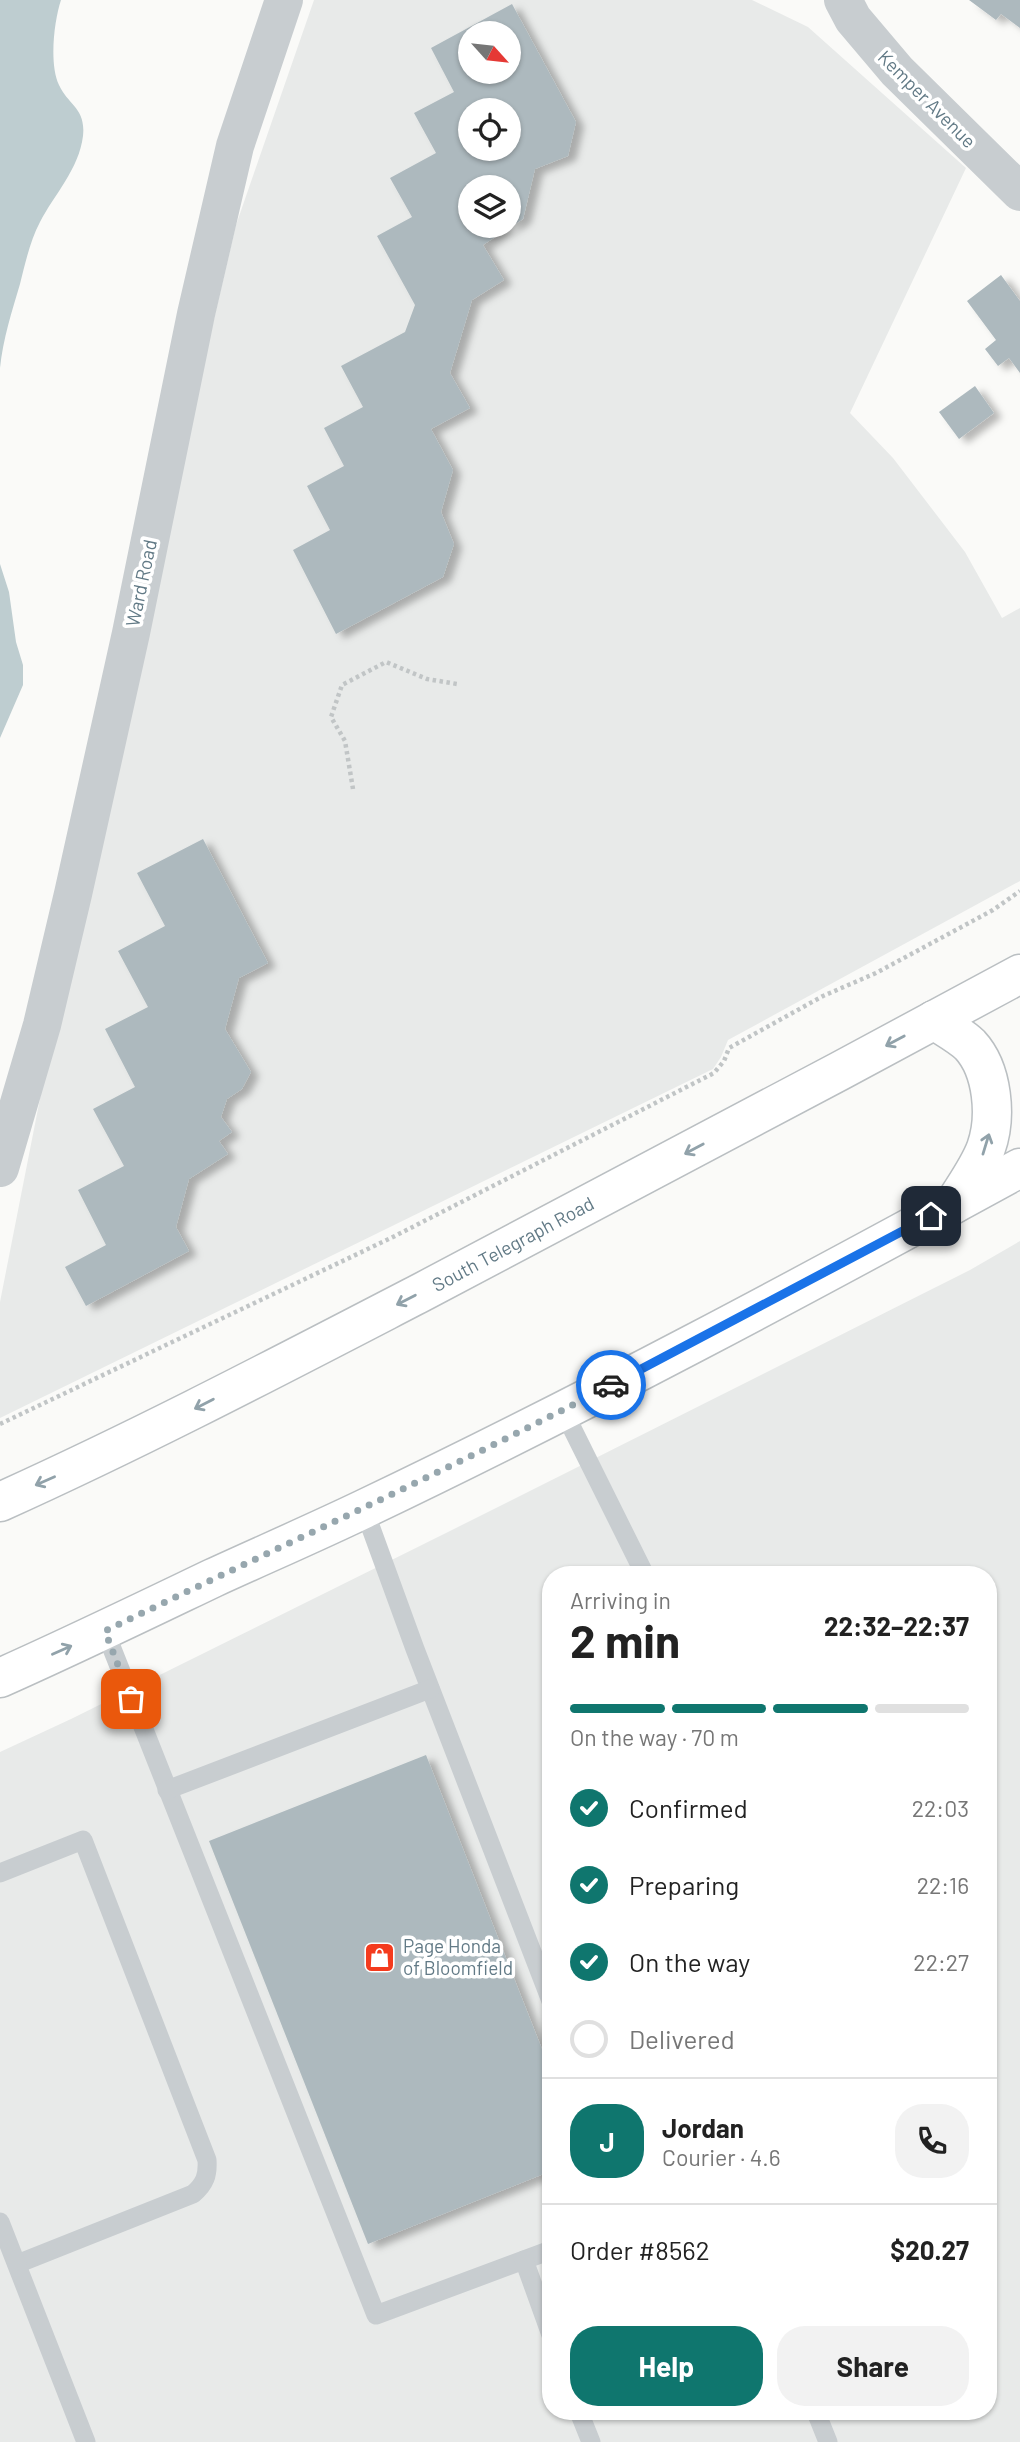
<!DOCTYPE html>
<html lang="en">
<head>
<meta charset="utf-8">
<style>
	:root { --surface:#fff; --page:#f2f2f2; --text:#222; --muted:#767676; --line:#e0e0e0; --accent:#0f766e }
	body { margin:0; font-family:Barlow,sans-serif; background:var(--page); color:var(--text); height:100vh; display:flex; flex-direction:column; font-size:26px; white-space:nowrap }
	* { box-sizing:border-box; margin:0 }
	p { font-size:23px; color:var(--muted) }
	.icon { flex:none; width:38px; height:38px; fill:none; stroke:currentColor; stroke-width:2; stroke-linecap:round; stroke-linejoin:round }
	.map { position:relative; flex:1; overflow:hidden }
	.panel { position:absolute; left:542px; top:1566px; width:455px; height:854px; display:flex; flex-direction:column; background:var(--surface); border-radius:28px; box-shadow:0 2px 5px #0004 }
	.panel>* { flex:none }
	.needle { width:46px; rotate:117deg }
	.fabs { position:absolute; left:458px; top:21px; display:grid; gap:14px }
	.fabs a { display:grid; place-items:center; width:63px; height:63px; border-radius:50%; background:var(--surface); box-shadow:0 2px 5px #0004; font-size:35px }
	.pin { position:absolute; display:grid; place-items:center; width:60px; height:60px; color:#fff; margin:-30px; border-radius:14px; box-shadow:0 4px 10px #0006 }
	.courier { position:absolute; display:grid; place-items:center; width:70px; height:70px; margin:-35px; border:5px solid #1a73e8; border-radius:50%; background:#fff; color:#222; box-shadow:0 2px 9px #0007 }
	.headline em { font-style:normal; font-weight:700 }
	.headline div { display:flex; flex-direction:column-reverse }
	.headline { display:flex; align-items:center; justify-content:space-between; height:119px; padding:0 28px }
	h1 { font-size:46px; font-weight:700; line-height:52px }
	.bar { display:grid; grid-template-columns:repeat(4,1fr); gap:10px 7px; align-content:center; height:84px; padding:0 28px }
	.bar i { height:9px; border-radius:5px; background:var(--line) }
	.bar .current { background:var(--accent) }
	.bar p { grid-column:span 4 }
	.line { display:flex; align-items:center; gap:18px; padding:0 28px; border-top:2px solid var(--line) }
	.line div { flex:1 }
	.round { display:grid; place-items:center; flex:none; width:74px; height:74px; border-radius:28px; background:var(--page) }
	ol { padding:0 28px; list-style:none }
	li { display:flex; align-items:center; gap:21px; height:77px }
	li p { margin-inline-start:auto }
	li .icon { padding:7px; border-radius:50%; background:var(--accent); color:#fff; stroke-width:4 }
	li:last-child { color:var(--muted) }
	li i { width:38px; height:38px; border:4px solid var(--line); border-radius:50% }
	.primary-button { display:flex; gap:14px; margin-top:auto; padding:14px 28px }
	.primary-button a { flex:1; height:80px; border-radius:28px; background:var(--accent); color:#fff; font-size:28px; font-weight:700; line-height:80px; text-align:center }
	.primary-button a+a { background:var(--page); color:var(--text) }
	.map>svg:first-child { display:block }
	.built { fill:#e8eae9; fill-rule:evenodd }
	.water { fill:#becdd0 }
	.building { fill:#adb9be; fill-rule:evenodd; filter:url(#shadow) }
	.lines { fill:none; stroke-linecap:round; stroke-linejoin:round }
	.trunk-casing { stroke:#babfc2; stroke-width:41 }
	.path { stroke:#c1c5c6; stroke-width:4.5; stroke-dasharray:3.5 3.5; stroke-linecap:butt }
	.service { stroke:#c8cdd0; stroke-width:19 }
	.minor { stroke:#c8cdd0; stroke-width:38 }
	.trunk { stroke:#fff; stroke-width:38 }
	.oneway { stroke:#91a2aa }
	.done { stroke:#97a7ae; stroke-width:7; stroke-dasharray:0 12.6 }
	.route { stroke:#1a73e8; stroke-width:9 }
	.labels { text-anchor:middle; stroke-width:7; stroke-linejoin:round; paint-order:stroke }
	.street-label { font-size:19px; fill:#627a86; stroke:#fff }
	.poi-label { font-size:19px; fill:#627a86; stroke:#fff; text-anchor:start }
</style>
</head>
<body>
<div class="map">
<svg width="1020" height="2442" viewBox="0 0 1020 2442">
	<defs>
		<filter id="shadow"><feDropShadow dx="8" dy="4.5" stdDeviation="3.5" flood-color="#0004"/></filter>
	</defs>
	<rect width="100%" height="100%" fill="#fafaf8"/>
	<g class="built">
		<path d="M314,0H752L808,27L966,168L850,413L893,458L965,552L1002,618L1020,608V881L728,1040L721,1057L713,1069L0,1418V1302L84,875L236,225ZM471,33H509V72H471ZM471,110H509V149H471ZM471,187H509V226H471Z"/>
		<path d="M1020,1241V2442H0V1752L71,1719L448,1532L970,1270ZM551,1575H989V2412H551Z"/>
	</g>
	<g class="water">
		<path d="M0,0H61C54,21 49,64 59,85C68,105 86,108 83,136C79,169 54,195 40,222C30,241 25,264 20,284C12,311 3,339 0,368Z"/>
		<path d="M0,564L9,592L16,642L23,665V685L0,738Z"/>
	</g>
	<g class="building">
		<path d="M969,0H1020V28L1001,14L996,20Z"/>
		<path d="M512,4L576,122L568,156L535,169L523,219L483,245L504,280L472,300L450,373L470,408L431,429L453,470L441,512L454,544L443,577L336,634L293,550L330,530L307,486L344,466L324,428L363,407L341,366L405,332L415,305L377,236L412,217L390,178L436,153L414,113L454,92L431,48ZM471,33H509V72H471ZM471,110H509V149H471ZM471,187H509V226H471Z"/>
		<path d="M1001,275L1020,301V373L1009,358L998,366L985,349L996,340L967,301Z"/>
		<path d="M975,386L994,413L959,439L939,412Z"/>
		<path d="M203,839L268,963L239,978L225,1029L251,1072L242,1089L227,1099L221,1117L232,1132L219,1141L228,1154L189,1179L176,1227L189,1251L86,1306L65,1267L106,1245L78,1190L124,1166L93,1109L135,1087L105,1029L148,1007L118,951L165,926L137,873Z"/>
		<path d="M426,1755L551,2072V2171L368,2244L209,1841Z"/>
	</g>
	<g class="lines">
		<defs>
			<g id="trunk">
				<path d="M934,1020C946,1028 961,1036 970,1045C993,1070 997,1117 986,1148C979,1167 965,1186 954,1204"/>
				<path d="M0,1502C144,1437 283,1364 424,1291C623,1187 822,1081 1020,974"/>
				<path d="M0,1678C72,1646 142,1612 213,1578C263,1555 314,1533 364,1509C586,1403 804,1286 1020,1168"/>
			</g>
		</defs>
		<use href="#trunk" class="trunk-casing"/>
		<g class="path">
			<path d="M353,789L345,741L331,717L342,685L386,662L427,679L457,684"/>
			<path d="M0,1424L391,1238L714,1073L724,1061L729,1048L823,996L876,973L993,910L1020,891"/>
		</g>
		<g class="service">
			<path d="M563,1410L645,1575"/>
			<path d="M364,1509L415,1649L551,2001"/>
			<path d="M105,1631L376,2315L551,2250"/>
			<path d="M167,1790L430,1689"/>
			<path d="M0,1873L83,1840L207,2160C208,2175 205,2184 193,2194L17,2264"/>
			<path d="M0,2222L86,2442"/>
			<path d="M524,2260L551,2335"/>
			<path d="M579,2412L591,2442"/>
			<path d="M816,2412L828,2442"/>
		</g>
		<g class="minor">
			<path d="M843,0L853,19L897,71L1020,192"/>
			<path d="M0,1168L42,1025L73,894L131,633L196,314L235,146L284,0"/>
		</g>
		<use href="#trunk" class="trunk"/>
	</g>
	<defs><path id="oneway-shaft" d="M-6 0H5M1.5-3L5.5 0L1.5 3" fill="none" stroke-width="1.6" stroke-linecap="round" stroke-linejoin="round" transform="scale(1.75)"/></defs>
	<g class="oneway">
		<use href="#oneway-shaft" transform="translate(895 1041) rotate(152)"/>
		<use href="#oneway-shaft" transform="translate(986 1144) rotate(-73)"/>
		<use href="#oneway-shaft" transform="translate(694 1149) rotate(152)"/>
		<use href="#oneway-shaft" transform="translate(406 1300) rotate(153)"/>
		<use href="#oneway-shaft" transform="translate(204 1404) rotate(153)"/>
		<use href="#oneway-shaft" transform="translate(45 1481) rotate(156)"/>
		<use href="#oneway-shaft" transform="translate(62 1650) rotate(-24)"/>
	</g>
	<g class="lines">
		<path class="done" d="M131,1699L105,1631C274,1549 445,1472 611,1385"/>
		<path class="route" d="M611,1385L931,1216"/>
	</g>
	<defs>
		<symbol id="shop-square" viewBox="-11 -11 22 22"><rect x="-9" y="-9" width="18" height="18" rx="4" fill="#f43b1e" stroke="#fff"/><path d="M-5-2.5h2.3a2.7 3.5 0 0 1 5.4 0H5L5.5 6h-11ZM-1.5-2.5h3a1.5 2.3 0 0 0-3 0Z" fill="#fff"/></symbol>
	</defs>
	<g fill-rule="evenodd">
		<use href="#shop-square" x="362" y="1940" width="35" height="35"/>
	</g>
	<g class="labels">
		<g class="street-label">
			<text transform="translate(927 99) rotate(45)" y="7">Kemper Avenue</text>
			<text transform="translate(141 583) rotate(-78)" y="7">Ward Road</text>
			<text transform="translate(513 1244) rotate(-28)" y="7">South Telegraph Road</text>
		</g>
		<g class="poi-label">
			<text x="403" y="1953">Page Honda<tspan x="403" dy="22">of Bloomfield</tspan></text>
		</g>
	</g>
</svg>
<div class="fabs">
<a><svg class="needle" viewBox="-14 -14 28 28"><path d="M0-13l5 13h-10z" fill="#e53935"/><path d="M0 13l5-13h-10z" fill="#767676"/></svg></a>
<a><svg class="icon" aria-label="locate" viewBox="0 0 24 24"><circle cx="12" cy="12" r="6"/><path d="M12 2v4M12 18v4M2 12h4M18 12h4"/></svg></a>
<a><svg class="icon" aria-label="layers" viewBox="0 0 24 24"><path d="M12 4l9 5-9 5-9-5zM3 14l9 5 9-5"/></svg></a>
</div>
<div class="pin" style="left:131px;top:1699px;background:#ea580c"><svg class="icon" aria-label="bag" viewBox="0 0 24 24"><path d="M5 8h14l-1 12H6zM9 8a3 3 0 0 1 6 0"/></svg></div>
<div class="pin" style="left:931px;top:1216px;background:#1f2937"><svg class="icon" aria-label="home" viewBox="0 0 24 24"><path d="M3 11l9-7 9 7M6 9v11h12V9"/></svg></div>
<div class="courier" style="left:611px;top:1385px"><svg class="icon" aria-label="car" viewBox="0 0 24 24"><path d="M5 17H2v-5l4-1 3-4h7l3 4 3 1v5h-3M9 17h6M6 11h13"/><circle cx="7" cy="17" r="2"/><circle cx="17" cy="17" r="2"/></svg></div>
<section class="panel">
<div class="headline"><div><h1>2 min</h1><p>Arriving in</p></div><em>22:32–22:37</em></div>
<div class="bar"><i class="current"></i><i class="current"></i><i class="current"></i><i></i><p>On the way · 70 m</p></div>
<ol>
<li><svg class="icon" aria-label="check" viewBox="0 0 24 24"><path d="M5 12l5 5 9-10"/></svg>Confirmed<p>22:03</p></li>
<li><svg class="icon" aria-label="check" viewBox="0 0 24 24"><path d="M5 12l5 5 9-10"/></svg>Preparing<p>22:16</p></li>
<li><svg class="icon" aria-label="check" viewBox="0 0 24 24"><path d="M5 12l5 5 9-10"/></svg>On the way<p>22:27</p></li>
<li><i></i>Delivered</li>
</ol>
<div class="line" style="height:126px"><b class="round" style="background:var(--accent);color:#fff">J</b><div><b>Jordan</b><p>Courier · 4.6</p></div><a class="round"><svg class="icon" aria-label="phone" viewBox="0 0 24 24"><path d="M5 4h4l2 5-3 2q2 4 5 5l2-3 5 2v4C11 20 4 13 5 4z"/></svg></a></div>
<div class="line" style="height:91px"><div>Order #8562</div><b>$20.27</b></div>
<div class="primary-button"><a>Help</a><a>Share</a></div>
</section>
</div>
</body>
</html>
